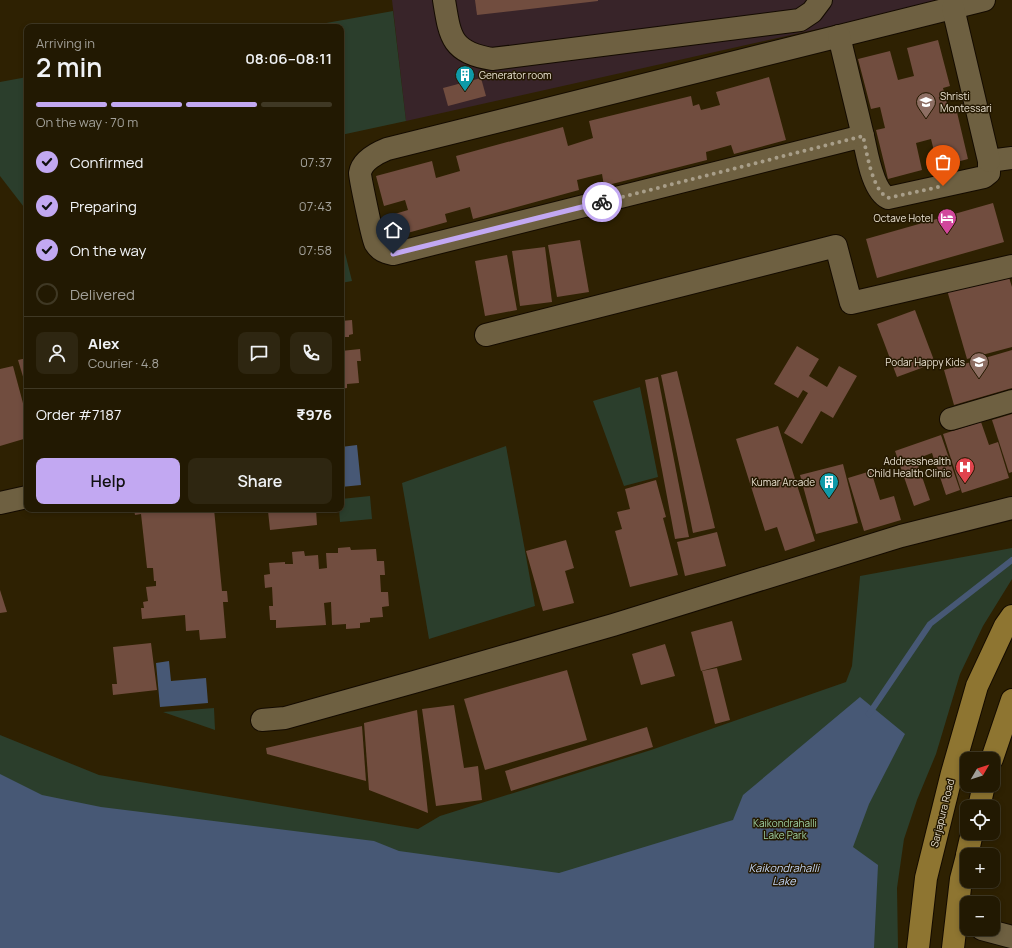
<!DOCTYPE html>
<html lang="en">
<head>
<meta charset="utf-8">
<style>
	:root { --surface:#221902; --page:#2e2611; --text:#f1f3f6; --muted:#a2a099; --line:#3f3824; --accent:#c2a8f2 }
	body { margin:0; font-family:Manrope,sans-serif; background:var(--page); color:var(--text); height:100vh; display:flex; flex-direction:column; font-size:15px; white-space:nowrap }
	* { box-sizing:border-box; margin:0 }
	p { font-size:13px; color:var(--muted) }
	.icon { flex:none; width:22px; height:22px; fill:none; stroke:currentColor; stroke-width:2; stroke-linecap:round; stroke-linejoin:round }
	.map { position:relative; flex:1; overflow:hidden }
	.details { position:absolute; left:24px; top:24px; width:320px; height:488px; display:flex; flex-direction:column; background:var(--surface); border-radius:8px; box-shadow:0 2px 6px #0003,0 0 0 1px var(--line) }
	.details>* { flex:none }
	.needle { width:26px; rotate:51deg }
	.fabs { position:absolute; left:960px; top:752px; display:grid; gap:8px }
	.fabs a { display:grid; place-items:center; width:40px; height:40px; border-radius:8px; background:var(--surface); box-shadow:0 2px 6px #0003,0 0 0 1px var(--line); font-size:20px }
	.pin { position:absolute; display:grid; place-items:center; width:34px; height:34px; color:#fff; margin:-41px -17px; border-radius:50% 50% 50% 0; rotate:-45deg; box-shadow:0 0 4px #0007 }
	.pin .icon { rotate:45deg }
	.courier { position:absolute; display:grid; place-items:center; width:40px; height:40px; margin:-20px; border:3px solid #c2a8f2; border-radius:50%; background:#fff; color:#222; box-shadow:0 1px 5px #0007 }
	.headline em { font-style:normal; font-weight:600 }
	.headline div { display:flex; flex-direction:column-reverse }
	.headline { display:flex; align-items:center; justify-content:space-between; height:68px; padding:0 12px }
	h1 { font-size:26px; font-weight:600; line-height:30px }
	.bar { display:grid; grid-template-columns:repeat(4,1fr); gap:6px 4px; align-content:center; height:48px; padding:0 12px }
	.bar i { height:5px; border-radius:3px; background:var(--line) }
	.bar .selected { background:var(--accent) }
	.bar p { grid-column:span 4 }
	.line { display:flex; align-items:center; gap:10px; padding:0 12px; border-top:1px solid var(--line) }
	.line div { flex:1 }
	.round { display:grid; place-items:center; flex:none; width:42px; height:42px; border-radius:8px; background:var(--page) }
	ol { padding:0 12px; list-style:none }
	li { display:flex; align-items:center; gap:12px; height:44px }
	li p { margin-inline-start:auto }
	li .icon { padding:4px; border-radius:50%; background:var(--accent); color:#111; stroke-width:4 }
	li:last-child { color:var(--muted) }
	li i { width:22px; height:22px; border:2px solid var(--line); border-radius:50% }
	.button { display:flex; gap:8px; margin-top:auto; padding:8px 12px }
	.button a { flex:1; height:46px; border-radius:8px; background:var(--accent); color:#111; font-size:16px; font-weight:600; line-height:46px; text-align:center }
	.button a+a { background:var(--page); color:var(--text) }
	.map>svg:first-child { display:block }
	.commercial { fill:#382429 }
	.green { fill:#2b3e2c }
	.water { fill:#475875 }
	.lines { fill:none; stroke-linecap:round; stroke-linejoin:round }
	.stream { stroke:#475875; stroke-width:6 }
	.building { fill:#714d3f }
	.minor-casing { stroke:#140b00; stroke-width:24 }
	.major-casing { stroke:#140b00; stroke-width:24 }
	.minor { stroke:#6e6041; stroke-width:22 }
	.major { stroke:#8e7531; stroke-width:22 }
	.done { stroke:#a89e89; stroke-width:4; stroke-dasharray:0 7.2 }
	.route { stroke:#c2a8f2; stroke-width:5 }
	.labels { text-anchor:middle; stroke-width:3; stroke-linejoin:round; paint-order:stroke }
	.poi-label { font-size:10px; fill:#eae2d1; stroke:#241800; text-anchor:end }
	.street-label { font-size:10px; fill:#eae2d1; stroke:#241800 }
	.park-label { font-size:10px; fill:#9fd1a3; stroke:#241800 }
	.water-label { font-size:11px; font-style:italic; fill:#c4d7f8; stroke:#241800 }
</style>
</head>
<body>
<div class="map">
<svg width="1012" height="948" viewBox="0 0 1012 948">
	<rect width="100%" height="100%" fill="#2e2102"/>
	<path class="commercial" d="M392,0H947L406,121Z"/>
	<g class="green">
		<path d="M393,11L406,121L341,135V27H304Z"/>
		<path d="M27,77V211L0,176V82Z"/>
		<path d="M341,237L352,281L341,283Z"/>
		<path d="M640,387L658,477L624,486L593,401Z"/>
		<path d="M506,446L535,606L429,639L402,483Z"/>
		<path d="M370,496L372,519L340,522L339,509H341V499Z"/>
		<path d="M1012,548V579L983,626L960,674L936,754L917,800L904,839L897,888L898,948H0V735L99,775L418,829L440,816L651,750L846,682L852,666L860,576Z"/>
		<path d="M214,708L215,730L163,712Z"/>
	</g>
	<g class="water">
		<path d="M357,445L361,485L341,487V447Z"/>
		<path d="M169,661L171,681L206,678L208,703L160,707L156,663Z"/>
		<path d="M860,697L905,734L869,804L853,847L878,865L874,948H0V774L42,795L101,807L374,841L399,851L559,873L733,820L743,795Z"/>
	</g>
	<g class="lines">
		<path class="stream" d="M869,714L930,624L1012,560"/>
	</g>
	<g class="building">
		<path d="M475,0H598V1L477,15Z"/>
		<path d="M938,40L950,86L943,88L949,110L956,108L968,159L938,167L931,139L916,143L922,170L888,179L876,130L885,128L880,107L871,109L858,59L890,51L898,80L914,76L907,48Z"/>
		<path d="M769,77L786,140L734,154L731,145L706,152L707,160L604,186L602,174L589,177L577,180L579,190L473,219L470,207L445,214L447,222L393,237L388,216L408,210L405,200L384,206L376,176L432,161L436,178L460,171L456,156L563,127L568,146L593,138L589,121L691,96L693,106L699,104L701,110L709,108L720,105L716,92Z"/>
		<path d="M481,78L486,96L448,106L443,88Z"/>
		<path d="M993,203L1004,242L877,278L866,239Z"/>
		<path d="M580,240L589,292L557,297L548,245Z"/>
		<path d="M545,247L552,302L520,306L512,251Z"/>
		<path d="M507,255L517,310L485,316L475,261Z"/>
		<path d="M1008,274L1012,287V347L967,359L947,290Z"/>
		<path d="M915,310L935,363L897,377L877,324Z"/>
		<path d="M352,320L353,334L349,335V337H344L345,345H341V321Z"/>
		<path d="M797,346L819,359L809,376L827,387L839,366L857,376L833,418L821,411L802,444L784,433L808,393L803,390L798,398L774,384Z"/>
		<path d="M360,349L361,361H357L359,383L347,384V388L341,389V351Z"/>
		<path d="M1012,350V388L954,405L944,370Z"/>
		<path d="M27,358V390L18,360Z"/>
		<path d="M13,366L27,418V438L0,446V369Z"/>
		<path d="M677,371L715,528L693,533L661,375Z"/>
		<path d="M658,377L689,537L675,539L645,380Z"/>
		<path d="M1012,414V472L1009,473L992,420Z"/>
		<path d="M981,422L989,445L998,442L1009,478L962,493L943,434Z"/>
		<path d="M778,426L815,541L785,551L777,527L765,531L736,439Z"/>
		<path d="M941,435L960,490L946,495L932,453L916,459L930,500L914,506L895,451Z"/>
		<path d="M843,464L858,523L816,534L800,475Z"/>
		<path d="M871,471L880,500L894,496L901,520L864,531L848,478Z"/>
		<path d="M656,480L666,517L663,518L678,575L630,587L615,531L622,529L617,512L630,509L625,489Z"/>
		<path d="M134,509H214L222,591H227L228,602H223L226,638L200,640L199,630L186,631L185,615L142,619L141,608H144L143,602L148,601L146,587L156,586V581H154L153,568H147L141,514L135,515Z"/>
		<path d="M256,509H316L317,525L270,530L268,511L257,512Z"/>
		<path d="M717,532L726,566L685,576L677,542Z"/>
		<path d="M566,540L574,568L565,571L574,603L543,611L526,551Z"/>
		<path d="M350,547L351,550L376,549L377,561H384L385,575H380L381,592H388L389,606L382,607L383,617L370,618V622L360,623V628L346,629V624L332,625L331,602L324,603L326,625L276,628V620H270L269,606H273L272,587L265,588L264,575L270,574L269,563L285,562V564H293L292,552L304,551L305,556L318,555L319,569L327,568L326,553H338V548Z"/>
		<path d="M0,590L7,612L0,613Z"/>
		<path d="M732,621L742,660L701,671L691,632Z"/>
		<path d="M151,643L157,690L113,695L112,684H117L113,647Z"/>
		<path d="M665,644L675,676L641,685L632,654Z"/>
		<path d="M717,668L730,720L715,724L702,671Z"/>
		<path d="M567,670L587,740L485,770L464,699Z"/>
		<path d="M454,705L464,768L478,766L482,800L436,806L422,709Z"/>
		<path d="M417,710L428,813L369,790L364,723Z"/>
		<path d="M362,726L366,781L267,754L266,748Z"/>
		<path d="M647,727L653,747L511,791L505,771Z"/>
	</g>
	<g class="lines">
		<defs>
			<g id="minor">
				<path d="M444,0C450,37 451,52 492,59L800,20L812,12L821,0"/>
				<path d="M984,0L387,149C377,153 362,161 360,173C360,178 373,240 375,243C380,251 385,252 393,254L863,136C867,153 872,190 888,198L984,177L989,173V161L1012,158"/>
				<path d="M953,8L989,161"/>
				<path d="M839,36L863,136"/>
				<path d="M486,335L836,246L851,303L1012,266"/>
				<path d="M951,419L1012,401"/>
				<path d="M0,503L27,497"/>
				<path d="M262,720L285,718L414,682L613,625L901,536L1012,508"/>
				<path d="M982,929L1012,937"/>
			</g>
			<g id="major">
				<path d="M992,759L1012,700"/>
				<path d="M979,807L984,785"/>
				<path d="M967,855L972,833"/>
				<path d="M918,948L926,878L952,773L977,686L1005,626L1012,616"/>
				<path d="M953,948L961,879L967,856"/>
			</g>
		</defs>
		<use href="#minor" class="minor-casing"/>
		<use href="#major" class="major-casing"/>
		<use href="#minor" class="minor"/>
		<use href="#major" class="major"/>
	</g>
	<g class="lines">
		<path class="done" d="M602,202L863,136C867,153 872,190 888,198L943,186"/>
		<path class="route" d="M393,254L602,202"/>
	</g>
	<defs>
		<symbol id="building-pin" viewBox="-11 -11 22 30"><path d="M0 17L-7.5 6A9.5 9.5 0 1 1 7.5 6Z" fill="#0f9aa8" stroke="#241800"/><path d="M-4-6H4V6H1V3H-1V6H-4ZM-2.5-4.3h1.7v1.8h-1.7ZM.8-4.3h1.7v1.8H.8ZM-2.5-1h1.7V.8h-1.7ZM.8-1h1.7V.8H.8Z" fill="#fff"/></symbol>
		<symbol id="school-pin" viewBox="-11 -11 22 30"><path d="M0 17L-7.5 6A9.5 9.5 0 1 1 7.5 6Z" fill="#8d6e63" stroke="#241800"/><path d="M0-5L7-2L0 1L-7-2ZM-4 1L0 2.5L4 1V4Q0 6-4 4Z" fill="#fff"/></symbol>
		<symbol id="hotel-pin" viewBox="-11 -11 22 30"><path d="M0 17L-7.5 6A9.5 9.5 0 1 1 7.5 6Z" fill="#d1479c" stroke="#241800"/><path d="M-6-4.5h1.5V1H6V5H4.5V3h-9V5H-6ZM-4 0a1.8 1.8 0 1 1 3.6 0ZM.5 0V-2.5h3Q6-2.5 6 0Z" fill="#fff"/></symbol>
		<symbol id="hospital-pin" viewBox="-11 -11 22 30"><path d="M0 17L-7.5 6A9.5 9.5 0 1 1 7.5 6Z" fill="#e0444e" stroke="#241800"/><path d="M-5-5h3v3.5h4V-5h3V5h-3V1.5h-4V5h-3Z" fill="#fff"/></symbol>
	</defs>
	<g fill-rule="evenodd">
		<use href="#building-pin" x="454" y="64" width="22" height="30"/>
		<use href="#school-pin" x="915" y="91" width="22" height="30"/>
		<use href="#hotel-pin" x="936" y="207" width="22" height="30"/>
		<use href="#school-pin" x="968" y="351" width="22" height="30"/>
		<use href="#hospital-pin" x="954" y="456" width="22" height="30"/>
		<use href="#building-pin" x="818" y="471" width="22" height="30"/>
	</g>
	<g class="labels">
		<g class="poi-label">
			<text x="479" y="79" text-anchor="start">Generator room</text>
			<text x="940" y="100" text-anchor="start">Shristi<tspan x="940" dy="12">Montessari</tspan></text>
			<text x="933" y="222">Octave Hotel</text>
			<text x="965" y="366">Podar Happy Kids</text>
			<text x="951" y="465">Addresshealth<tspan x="951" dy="12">Child Health Clinic</tspan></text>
			<text x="815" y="486">Kumar Arcade</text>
		</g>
		<g class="street-label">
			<text transform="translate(942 813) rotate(-76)" y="4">Sarjapura Road</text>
		</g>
		<g class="park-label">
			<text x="785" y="827">Kaikondrahalli<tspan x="785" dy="12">Lake Park</tspan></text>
		</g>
		<g class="water-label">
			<text x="784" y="872">Kaikondrahalli<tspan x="784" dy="13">Lake</tspan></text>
		</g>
	</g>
</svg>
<div class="fabs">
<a><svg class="needle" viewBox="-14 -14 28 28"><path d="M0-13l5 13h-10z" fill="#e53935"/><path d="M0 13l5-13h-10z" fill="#a2a099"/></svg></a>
<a><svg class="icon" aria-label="locate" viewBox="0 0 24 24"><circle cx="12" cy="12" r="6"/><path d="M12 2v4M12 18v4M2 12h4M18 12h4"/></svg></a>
<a>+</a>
<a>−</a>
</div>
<div class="pin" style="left:943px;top:186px;background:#ea580c"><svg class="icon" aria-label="bag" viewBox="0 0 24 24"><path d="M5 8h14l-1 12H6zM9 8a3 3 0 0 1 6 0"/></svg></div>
<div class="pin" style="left:393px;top:254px;background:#1f2937"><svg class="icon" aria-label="home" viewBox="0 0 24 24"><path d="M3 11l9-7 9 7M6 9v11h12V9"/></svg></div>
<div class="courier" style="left:602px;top:202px"><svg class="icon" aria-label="bike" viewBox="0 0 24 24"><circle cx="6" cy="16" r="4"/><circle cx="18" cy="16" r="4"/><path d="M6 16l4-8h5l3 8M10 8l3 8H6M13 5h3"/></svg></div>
<section class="details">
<div class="headline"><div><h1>2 min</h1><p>Arriving in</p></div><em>08:06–08:11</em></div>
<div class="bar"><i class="selected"></i><i class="selected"></i><i class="selected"></i><i></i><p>On the way · 70 m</p></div>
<ol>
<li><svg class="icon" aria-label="check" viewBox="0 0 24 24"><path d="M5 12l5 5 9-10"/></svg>Confirmed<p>07:37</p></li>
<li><svg class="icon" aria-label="check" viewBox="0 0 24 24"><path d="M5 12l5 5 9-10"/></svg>Preparing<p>07:43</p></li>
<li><svg class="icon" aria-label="check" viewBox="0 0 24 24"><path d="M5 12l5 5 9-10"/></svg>On the way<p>07:58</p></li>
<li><i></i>Delivered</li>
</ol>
<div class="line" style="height:72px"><a class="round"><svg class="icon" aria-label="person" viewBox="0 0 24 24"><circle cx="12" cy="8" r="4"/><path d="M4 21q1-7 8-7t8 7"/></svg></a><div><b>Alex</b><p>Courier · 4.8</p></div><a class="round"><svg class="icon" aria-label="chat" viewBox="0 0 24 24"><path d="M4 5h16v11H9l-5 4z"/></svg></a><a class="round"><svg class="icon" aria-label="phone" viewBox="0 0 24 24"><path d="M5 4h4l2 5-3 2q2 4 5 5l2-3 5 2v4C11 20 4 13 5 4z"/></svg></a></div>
<div class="line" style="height:52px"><div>Order #7187</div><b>₹976</b></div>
<div class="button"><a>Help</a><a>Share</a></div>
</section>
</div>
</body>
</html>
